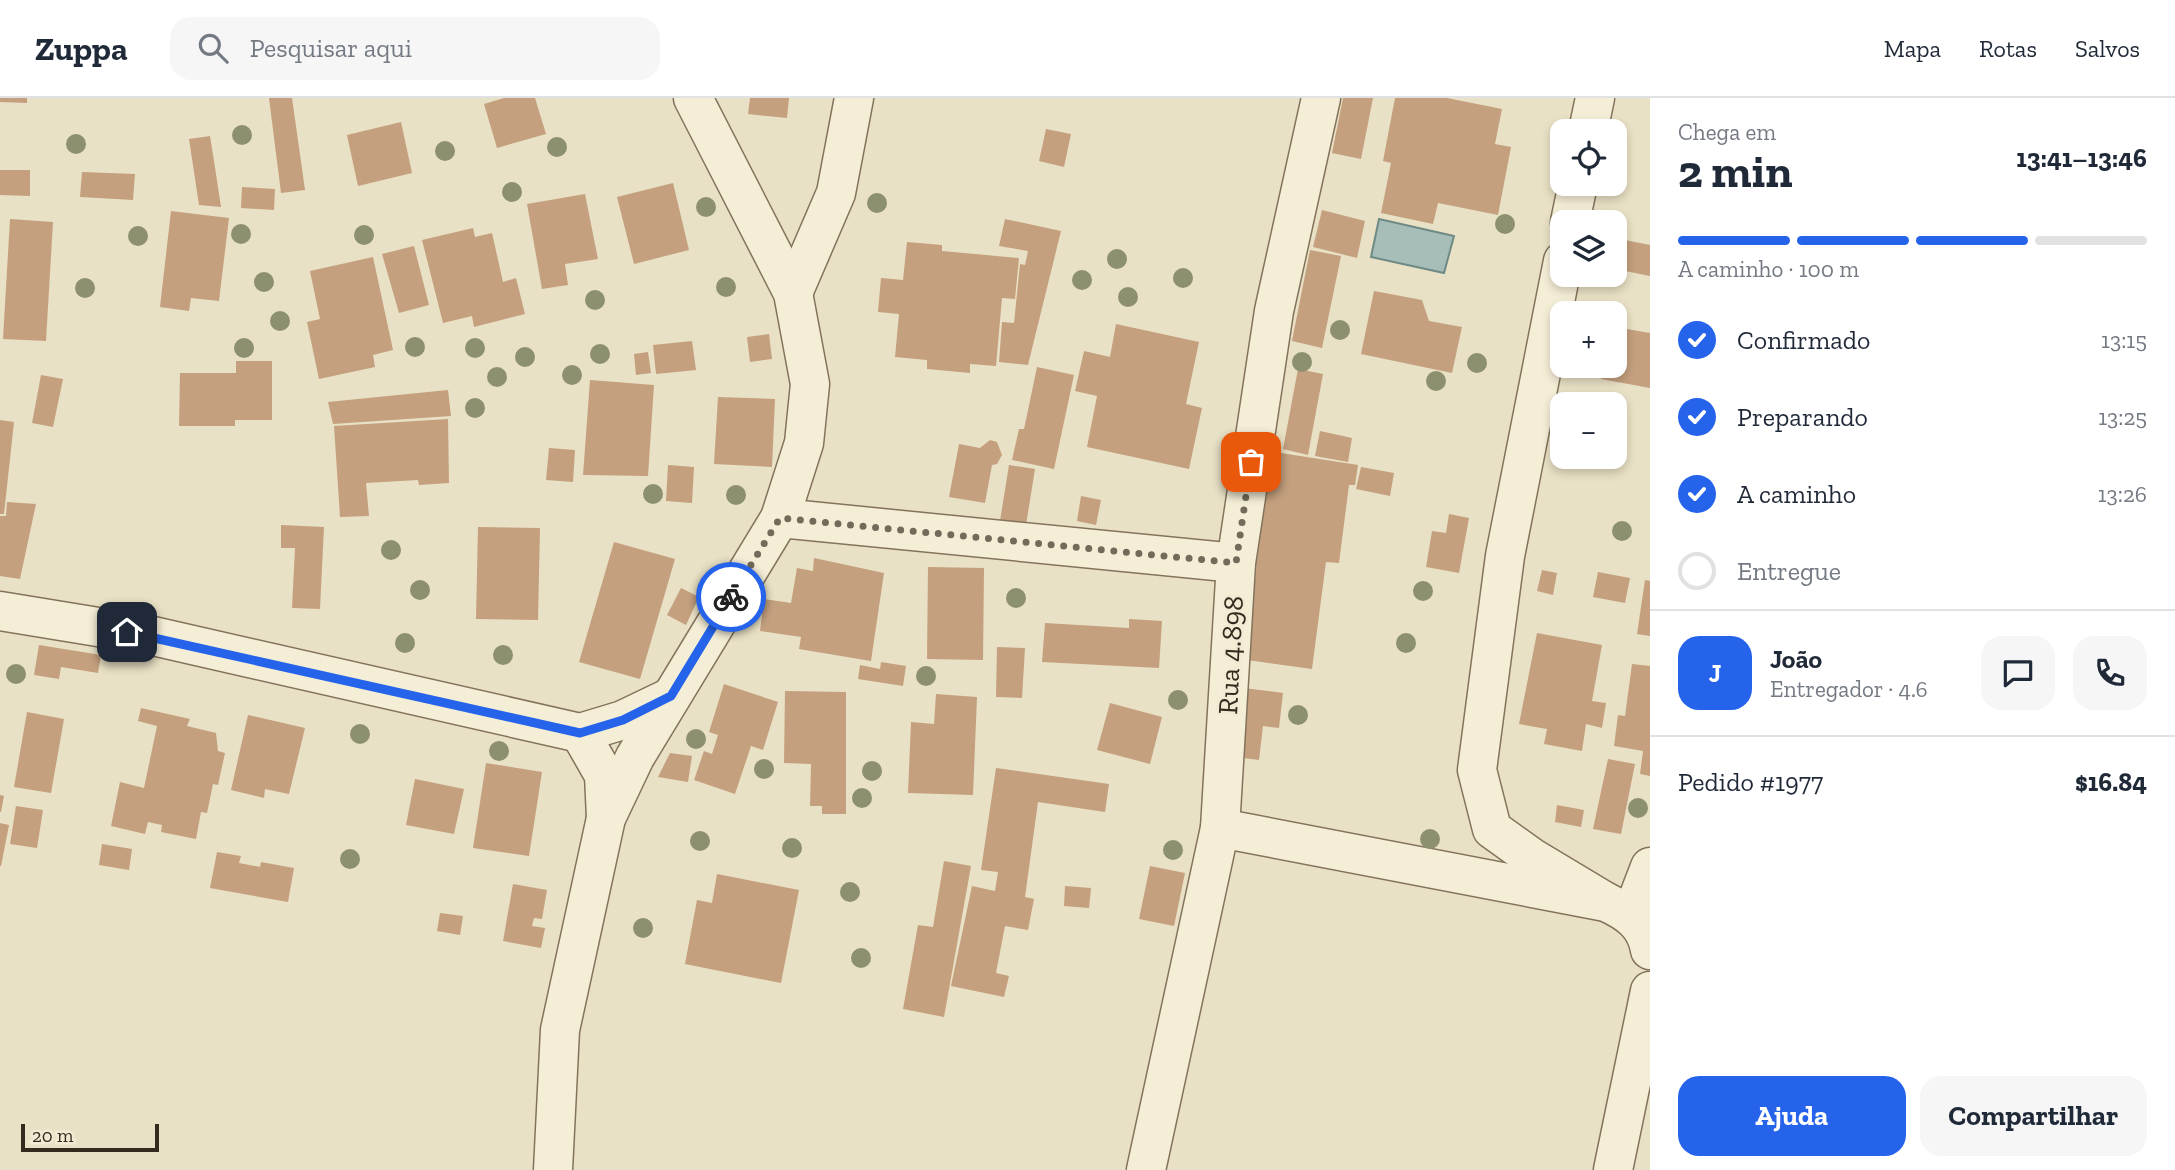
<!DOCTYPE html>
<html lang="pt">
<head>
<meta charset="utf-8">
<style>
	:root { --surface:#fff; --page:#f6f6f7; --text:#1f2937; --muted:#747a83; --line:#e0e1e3; --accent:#2563eb }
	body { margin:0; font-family:"Zilla Slab",serif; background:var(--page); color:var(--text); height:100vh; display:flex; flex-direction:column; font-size:26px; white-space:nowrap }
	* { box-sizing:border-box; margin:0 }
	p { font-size:23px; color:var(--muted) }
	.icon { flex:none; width:38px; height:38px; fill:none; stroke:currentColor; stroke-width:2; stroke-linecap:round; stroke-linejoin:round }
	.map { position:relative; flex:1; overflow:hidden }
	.side { display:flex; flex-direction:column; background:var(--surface); width:525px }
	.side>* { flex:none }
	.buttons { position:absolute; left:1550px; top:21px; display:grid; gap:14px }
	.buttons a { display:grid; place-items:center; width:77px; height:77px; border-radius:14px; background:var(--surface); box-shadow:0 4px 10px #0003; font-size:35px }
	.scale { position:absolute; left:21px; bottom:18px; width:138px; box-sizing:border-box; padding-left:7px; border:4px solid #342b1f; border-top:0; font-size:19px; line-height:24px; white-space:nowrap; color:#342b1f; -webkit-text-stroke:5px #f2ebd4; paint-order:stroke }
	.pin { position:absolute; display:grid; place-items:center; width:60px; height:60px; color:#fff; margin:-30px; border-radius:14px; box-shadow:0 4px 10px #0006 }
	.courier { position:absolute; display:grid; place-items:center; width:70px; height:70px; margin:-35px; border:5px solid #2563eb; border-radius:50%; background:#fff; color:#222; box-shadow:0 2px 9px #0007 }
	.overview em { font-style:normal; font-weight:700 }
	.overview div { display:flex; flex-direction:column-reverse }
	.overview { display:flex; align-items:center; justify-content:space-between; height:119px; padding:0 28px }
	h1 { font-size:46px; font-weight:700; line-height:52px }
	.bar { display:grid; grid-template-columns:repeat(4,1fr); gap:10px 7px; align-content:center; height:84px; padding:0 28px }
	.bar i { height:9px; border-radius:5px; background:var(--line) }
	.bar .selected { background:var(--accent) }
	.bar p { grid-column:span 4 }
	.line { display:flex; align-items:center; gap:18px; padding:0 28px; border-top:2px solid var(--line) }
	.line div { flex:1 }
	.round { display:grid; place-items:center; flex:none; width:74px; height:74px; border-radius:21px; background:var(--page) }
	ol { padding:0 28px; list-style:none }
	li { display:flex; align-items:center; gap:21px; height:77px }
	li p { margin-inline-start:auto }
	li .icon { padding:7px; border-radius:50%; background:var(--accent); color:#fff; stroke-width:4 }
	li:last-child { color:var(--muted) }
	li i { width:38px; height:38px; border:4px solid var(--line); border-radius:50% }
	.action { display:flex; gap:14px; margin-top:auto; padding:14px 28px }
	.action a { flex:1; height:80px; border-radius:21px; background:var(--accent); color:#fff; font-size:28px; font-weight:700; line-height:80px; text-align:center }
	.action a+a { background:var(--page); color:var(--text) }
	header { display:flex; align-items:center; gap:42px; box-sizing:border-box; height:98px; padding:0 35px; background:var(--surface); border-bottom:2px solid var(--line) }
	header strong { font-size:33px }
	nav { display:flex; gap:38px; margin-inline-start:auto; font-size:24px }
	.search { width:490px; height:63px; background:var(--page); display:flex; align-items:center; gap:18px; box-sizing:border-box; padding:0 24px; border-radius:21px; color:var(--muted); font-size:26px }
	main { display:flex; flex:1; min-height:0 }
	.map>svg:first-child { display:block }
	.water { fill:#a6bdb8; stroke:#6e8a85; stroke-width:2 }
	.building { fill:#c4a07e }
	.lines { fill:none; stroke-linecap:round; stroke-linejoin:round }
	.minor-casing { stroke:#83735d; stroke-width:41 }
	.minor { stroke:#f5eed7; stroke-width:38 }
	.tree { fill:#8d906f }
	.done { stroke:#736b59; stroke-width:7; stroke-dasharray:0 12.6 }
	.route { stroke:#2563eb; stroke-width:9 }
	.labels { text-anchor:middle; stroke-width:5; stroke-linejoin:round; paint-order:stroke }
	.street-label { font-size:28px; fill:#342b1f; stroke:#f2ebd4 }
</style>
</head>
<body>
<header>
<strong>Zuppa</strong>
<div class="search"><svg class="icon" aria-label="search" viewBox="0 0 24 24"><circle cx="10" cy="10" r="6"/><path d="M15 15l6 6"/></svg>Pesquisar aqui</div>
<nav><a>Mapa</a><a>Rotas</a><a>Salvos</a></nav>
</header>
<main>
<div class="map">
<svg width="1650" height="1072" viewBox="0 0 1650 1072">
	<rect width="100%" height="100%" fill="#e9e1c5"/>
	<path class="water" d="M1379,121L1454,138L1444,175L1371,159Z"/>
	<g class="building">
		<path d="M0,0H27V5L0,4Z"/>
		<path d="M269,0H292L305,92L281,95Z"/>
		<path d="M504,0H535L546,36L497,50L484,6Z"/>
		<path d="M750,0H789L787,20L748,16Z"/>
		<path d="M1343,0H1373L1361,61L1332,55Z"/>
		<path d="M1395,0H1447L1502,11L1495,46L1511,49L1498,117L1438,105L1433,126L1381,115L1391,65L1383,63Z"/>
		<path d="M401,24L412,75L358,88L347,37Z"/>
		<path d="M1046,31L1071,36L1064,69L1039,63Z"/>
		<path d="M210,38L216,76L221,109L199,107L189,41Z"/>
		<path d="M0,72H30V98L0,97Z"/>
		<path d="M82,74L135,76L133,102L80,99Z"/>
		<path d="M673,85L689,152L634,166L617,99Z"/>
		<path d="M242,89L275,91L274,112L241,110Z"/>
		<path d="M585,96L598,161L565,166L568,187L542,191L527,106Z"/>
		<path d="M1322,112L1365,123L1357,160L1313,149Z"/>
		<path d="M171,113L229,120L219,203L191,200L189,213L160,209Z"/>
		<path d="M10,121L53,124L46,243L3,241Z"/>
		<path d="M1005,121L1061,133L1028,267L999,264L1002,224L1014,225L1020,166L1025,167L1028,153L999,148Z"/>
		<path d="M473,130L475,139L492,135L503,184L516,180L525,216L474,229L472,218L443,225L422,142Z"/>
		<path d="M1615,140L1650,147V178L1615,171Z"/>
		<path d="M907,144L942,147V153L1019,160L1015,201L1002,200L996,268L970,266V275L927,271V262L895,259L899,216L878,214L881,180L903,182Z"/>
		<path d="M414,148L429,207L399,215L382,156Z"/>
		<path d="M1310,152L1341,158L1322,250L1292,243Z"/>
		<path d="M373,159L393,252L373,257L375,269L319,281L307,224L320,221L310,173Z"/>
		<path d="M1374,193L1422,202L1429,223L1462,229L1452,275L1361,256Z"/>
		<path d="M1116,226L1199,244L1186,306L1202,310L1189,371L1087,349L1097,298L1075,293L1084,253L1110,259Z"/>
		<path d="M1615,229L1650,235V290L1601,281L1604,268H1615Z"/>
		<path d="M769,236L772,261L750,264L747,239Z"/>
		<path d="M692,243L696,272L656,276L653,247Z"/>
		<path d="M648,254L651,275L636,277L634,256Z"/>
		<path d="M236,263H272V322H235V328H179L180,275H236Z"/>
		<path d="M1037,269L1074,277L1054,371L1012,362L1019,331H1024Z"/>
		<path d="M1298,271L1323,276L1308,357L1283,351Z"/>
		<path d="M41,277L63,281L53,329L32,325Z"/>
		<path d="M590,282L654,287L648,378L583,377Z"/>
		<path d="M448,292L451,318L333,326L328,304Z"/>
		<path d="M718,299L775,301L772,369L714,366Z"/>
		<path d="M448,321L449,385L419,387L418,382L366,385L369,418L340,419L334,328Z"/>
		<path d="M0,322L14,324L4,416H0Z"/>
		<path d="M1320,333L1352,340L1348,364L1315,358Z"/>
		<path d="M990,342L997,344L1002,357L997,366L992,367L985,405L949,399L959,346L980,350Z"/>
		<path d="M549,350L575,352L573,384L546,382Z"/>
		<path d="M1268,353L1358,367L1355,387H1349L1339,465L1326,464L1312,571L1247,562Z"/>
		<path d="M668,367L694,369L692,405L666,403Z"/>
		<path d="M1009,367L1035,371L1026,427L1000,423Z"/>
		<path d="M1361,369L1394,375L1390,398L1356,391Z"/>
		<path d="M1081,398L1101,402L1096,427L1077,423Z"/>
		<path d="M7,404L36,406L20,481L0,478V418H6Z"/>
		<path d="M1449,416L1469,420L1459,475L1426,469L1432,433L1446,435Z"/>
		<path d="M281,427L324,429L320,511L292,510L295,450H281Z"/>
		<path d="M478,429L540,430L538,522L476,521Z"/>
		<path d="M614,444L675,461L640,581L579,564Z"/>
		<path d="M814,460L884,475L871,563L799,551L801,539L760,533L764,501L791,505L797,470L813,473Z"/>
		<path d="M928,469L984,470L983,562L927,561Z"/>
		<path d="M1542,472L1557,475L1553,497L1537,493Z"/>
		<path d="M1598,474L1630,480L1625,505L1593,499Z"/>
		<path d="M1645,482L1650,483V538L1637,536Z"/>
		<path d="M681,490L699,499L686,527L667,517Z"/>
		<path d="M1129,521L1162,523L1159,570L1042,564L1045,525L1129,530Z"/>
		<path d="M1537,535L1602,547L1592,603L1606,605L1602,630L1586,626L1582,653L1544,646L1547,631L1519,626Z"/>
		<path d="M39,547L101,557L98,575L61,569L59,581L34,577Z"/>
		<path d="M997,549L1025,550L1022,600L996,599Z"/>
		<path d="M881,564L906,568L903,588L858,581L860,567L880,571Z"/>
		<path d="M1632,566L1650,568V678L1640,676L1643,653L1614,648L1618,617L1625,618Z"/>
		<path d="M724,586L778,604L763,652L751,648L735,696L694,682L704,653L712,656L718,637L709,634Z"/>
		<path d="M1244,590L1283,595L1279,630L1263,628L1259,662L1235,659Z"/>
		<path d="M785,593L846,594V716H822V708H810L811,666L784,665Z"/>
		<path d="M936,596L977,599L973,697L908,695L911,624L934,626Z"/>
		<path d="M1110,605L1162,619L1150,666L1097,652Z"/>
		<path d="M141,610L190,621L187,628L216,635L218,653L225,655L218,687L213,686L207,715L201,714L196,741L161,734L162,727L148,724L145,736L111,728L120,684L144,690L157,628L138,623Z"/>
		<path d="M27,614L64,621L51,695L14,689Z"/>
		<path d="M248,617L305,630L289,696L265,691L264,700L231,692Z"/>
		<path d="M670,655L692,658L688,684L658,679Z"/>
		<path d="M1608,661L1635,666L1621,736L1593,731Z"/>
		<path d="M486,665L542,674L529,758L473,750Z"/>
		<path d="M996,670L1109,686L1105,714L1038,704L1025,799L1034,801L1028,832L1005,828L996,875L1009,878L1004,899L951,888L972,788L995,793L998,774L981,772Z"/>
		<path d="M415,681L464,691L454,736L406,727Z"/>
		<path d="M0,697L4,698L1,714H0Z"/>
		<path d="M1557,707L1584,712L1581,729L1555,724Z"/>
		<path d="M16,708L43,712L37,750L10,746Z"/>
		<path d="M0,725L9,727L1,768H0Z"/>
		<path d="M102,746L132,751L129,772L99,767Z"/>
		<path d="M217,754L241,758L239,765L260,769L261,764L294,770L288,804L210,790Z"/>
		<path d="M944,763L971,768L944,919L903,911L918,827L933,829Z"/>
		<path d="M1150,768L1185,775L1174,828L1139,821Z"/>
		<path d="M717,776L799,792L781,885L685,866L697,802L712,805Z"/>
		<path d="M513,786L547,792L542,821L534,820L532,828L545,830L541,850L503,843Z"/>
		<path d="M1065,788L1091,790L1089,810L1064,808Z"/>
		<path d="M440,815L463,818L460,837L437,833Z"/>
	</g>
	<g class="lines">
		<defs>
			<g id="minor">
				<path d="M1588,33L1595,0"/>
				<path d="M1570,124L1578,86"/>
				<path d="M1563,163L1505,458L1477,672L1492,731L1531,759L1606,804"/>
				<path d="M793,195L836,95L854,0"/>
				<path d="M780,420L1236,465"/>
				<path d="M0,513L153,538L580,635L623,622L671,599"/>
				<path d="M580,635L604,677L606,720"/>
				<path d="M1220,730L1606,804C1628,814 1646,826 1650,852"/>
				<path d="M1632,816L1650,769"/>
				<path d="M553,1072L560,932L606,720L635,659L780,420L804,345L810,286L793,195L693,0"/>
				<path d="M1146,1072L1220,730L1236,465L1274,213L1321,0"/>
				<path d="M1613,1072L1650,893"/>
			</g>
		</defs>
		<use href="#minor" class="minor-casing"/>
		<use href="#minor" class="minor"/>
	</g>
	<g class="tree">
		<circle cx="242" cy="37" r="10"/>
		<circle cx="76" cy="46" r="10"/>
		<circle cx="557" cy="49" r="10"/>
		<circle cx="445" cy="53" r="10"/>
		<circle cx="512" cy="94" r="10"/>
		<circle cx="877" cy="105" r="10"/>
		<circle cx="706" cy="109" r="10"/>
		<circle cx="1505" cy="126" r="10"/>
		<circle cx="241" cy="136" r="10"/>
		<circle cx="364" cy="137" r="10"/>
		<circle cx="138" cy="138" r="10"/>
		<circle cx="1117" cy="161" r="10"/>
		<circle cx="1183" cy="180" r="10"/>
		<circle cx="1082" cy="182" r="10"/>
		<circle cx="264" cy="184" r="10"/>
		<circle cx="726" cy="189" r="10"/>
		<circle cx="85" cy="190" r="10"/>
		<circle cx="1128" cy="199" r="10"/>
		<circle cx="595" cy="202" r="10"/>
		<circle cx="280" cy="223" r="10"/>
		<circle cx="1340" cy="232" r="10"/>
		<circle cx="415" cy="249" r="10"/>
		<circle cx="244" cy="250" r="10"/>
		<circle cx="475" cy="250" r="10"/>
		<circle cx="600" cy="256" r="10"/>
		<circle cx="525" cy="259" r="10"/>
		<circle cx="1302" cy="264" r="10"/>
		<circle cx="1477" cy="265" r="10"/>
		<circle cx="572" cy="277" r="10"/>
		<circle cx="497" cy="279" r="10"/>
		<circle cx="1436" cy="283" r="10"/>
		<circle cx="475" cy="310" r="10"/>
		<circle cx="653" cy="396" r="10"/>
		<circle cx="736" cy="397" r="10"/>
		<circle cx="1622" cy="433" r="10"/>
		<circle cx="391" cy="452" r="10"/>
		<circle cx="420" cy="492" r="10"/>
		<circle cx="1423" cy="493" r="10"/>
		<circle cx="1016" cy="500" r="10"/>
		<circle cx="405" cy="545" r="10"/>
		<circle cx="1406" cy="545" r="10"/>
		<circle cx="503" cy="557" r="10"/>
		<circle cx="16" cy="576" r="10"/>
		<circle cx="926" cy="578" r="10"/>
		<circle cx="1178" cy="602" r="10"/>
		<circle cx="1298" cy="617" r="10"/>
		<circle cx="360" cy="636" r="10"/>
		<circle cx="696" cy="641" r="10"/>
		<circle cx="499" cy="653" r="10"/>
		<circle cx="764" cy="671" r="10"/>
		<circle cx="872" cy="673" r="10"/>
		<circle cx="862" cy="700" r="10"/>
		<circle cx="1638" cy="710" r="10"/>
		<circle cx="1430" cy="741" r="10"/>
		<circle cx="700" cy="743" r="10"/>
		<circle cx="792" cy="750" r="10"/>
		<circle cx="1173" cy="752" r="10"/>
		<circle cx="350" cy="761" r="10"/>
		<circle cx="850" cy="794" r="10"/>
		<circle cx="643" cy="830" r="10"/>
		<circle cx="861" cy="860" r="10"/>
	</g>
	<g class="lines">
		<path class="done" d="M731,499L780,420L1236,465L1251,364"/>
		<path class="route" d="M127,534L580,635L623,622L671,598L731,499"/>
	</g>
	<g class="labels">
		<g class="street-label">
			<text transform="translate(1230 557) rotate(-87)" y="10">Rua 4.898</text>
		</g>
	</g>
</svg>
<div class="buttons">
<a><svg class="icon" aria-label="locate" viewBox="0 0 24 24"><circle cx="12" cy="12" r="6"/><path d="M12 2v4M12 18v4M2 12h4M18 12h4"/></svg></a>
<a><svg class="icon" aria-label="layers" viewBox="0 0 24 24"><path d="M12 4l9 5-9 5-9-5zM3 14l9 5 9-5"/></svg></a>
<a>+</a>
<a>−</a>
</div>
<div class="scale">20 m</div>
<div class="pin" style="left:1251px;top:364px;background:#ea580c"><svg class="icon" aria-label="bag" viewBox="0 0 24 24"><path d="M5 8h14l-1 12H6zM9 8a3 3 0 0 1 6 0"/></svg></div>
<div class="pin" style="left:127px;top:534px;background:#1f2937"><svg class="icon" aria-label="home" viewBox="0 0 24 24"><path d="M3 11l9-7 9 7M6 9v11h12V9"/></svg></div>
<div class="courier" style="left:731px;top:499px"><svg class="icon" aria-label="bike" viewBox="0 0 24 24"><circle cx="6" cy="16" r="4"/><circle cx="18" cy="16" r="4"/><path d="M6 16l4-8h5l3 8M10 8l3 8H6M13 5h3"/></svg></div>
</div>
<section class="side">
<div class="overview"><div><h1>2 min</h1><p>Chega em</p></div><em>13:41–13:46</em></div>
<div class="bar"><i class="selected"></i><i class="selected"></i><i class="selected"></i><i></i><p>A caminho · 100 m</p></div>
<ol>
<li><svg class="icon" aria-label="check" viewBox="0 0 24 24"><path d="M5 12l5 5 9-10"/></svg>Confirmado<p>13:15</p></li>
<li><svg class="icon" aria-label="check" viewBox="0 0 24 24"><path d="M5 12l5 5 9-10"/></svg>Preparando<p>13:25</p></li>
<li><svg class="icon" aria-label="check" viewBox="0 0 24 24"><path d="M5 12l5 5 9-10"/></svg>A caminho<p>13:26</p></li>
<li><i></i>Entregue</li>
</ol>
<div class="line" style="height:126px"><b class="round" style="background:var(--accent);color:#fff">J</b><div><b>João</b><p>Entregador · 4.6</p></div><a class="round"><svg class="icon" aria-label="chat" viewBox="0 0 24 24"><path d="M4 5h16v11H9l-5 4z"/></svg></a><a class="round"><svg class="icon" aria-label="phone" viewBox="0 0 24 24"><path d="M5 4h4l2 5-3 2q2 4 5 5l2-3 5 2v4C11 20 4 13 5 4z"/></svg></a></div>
<div class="line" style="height:91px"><div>Pedido #1977</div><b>$16.84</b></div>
<div class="action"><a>Ajuda</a><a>Compartilhar</a></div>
</section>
</main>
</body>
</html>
